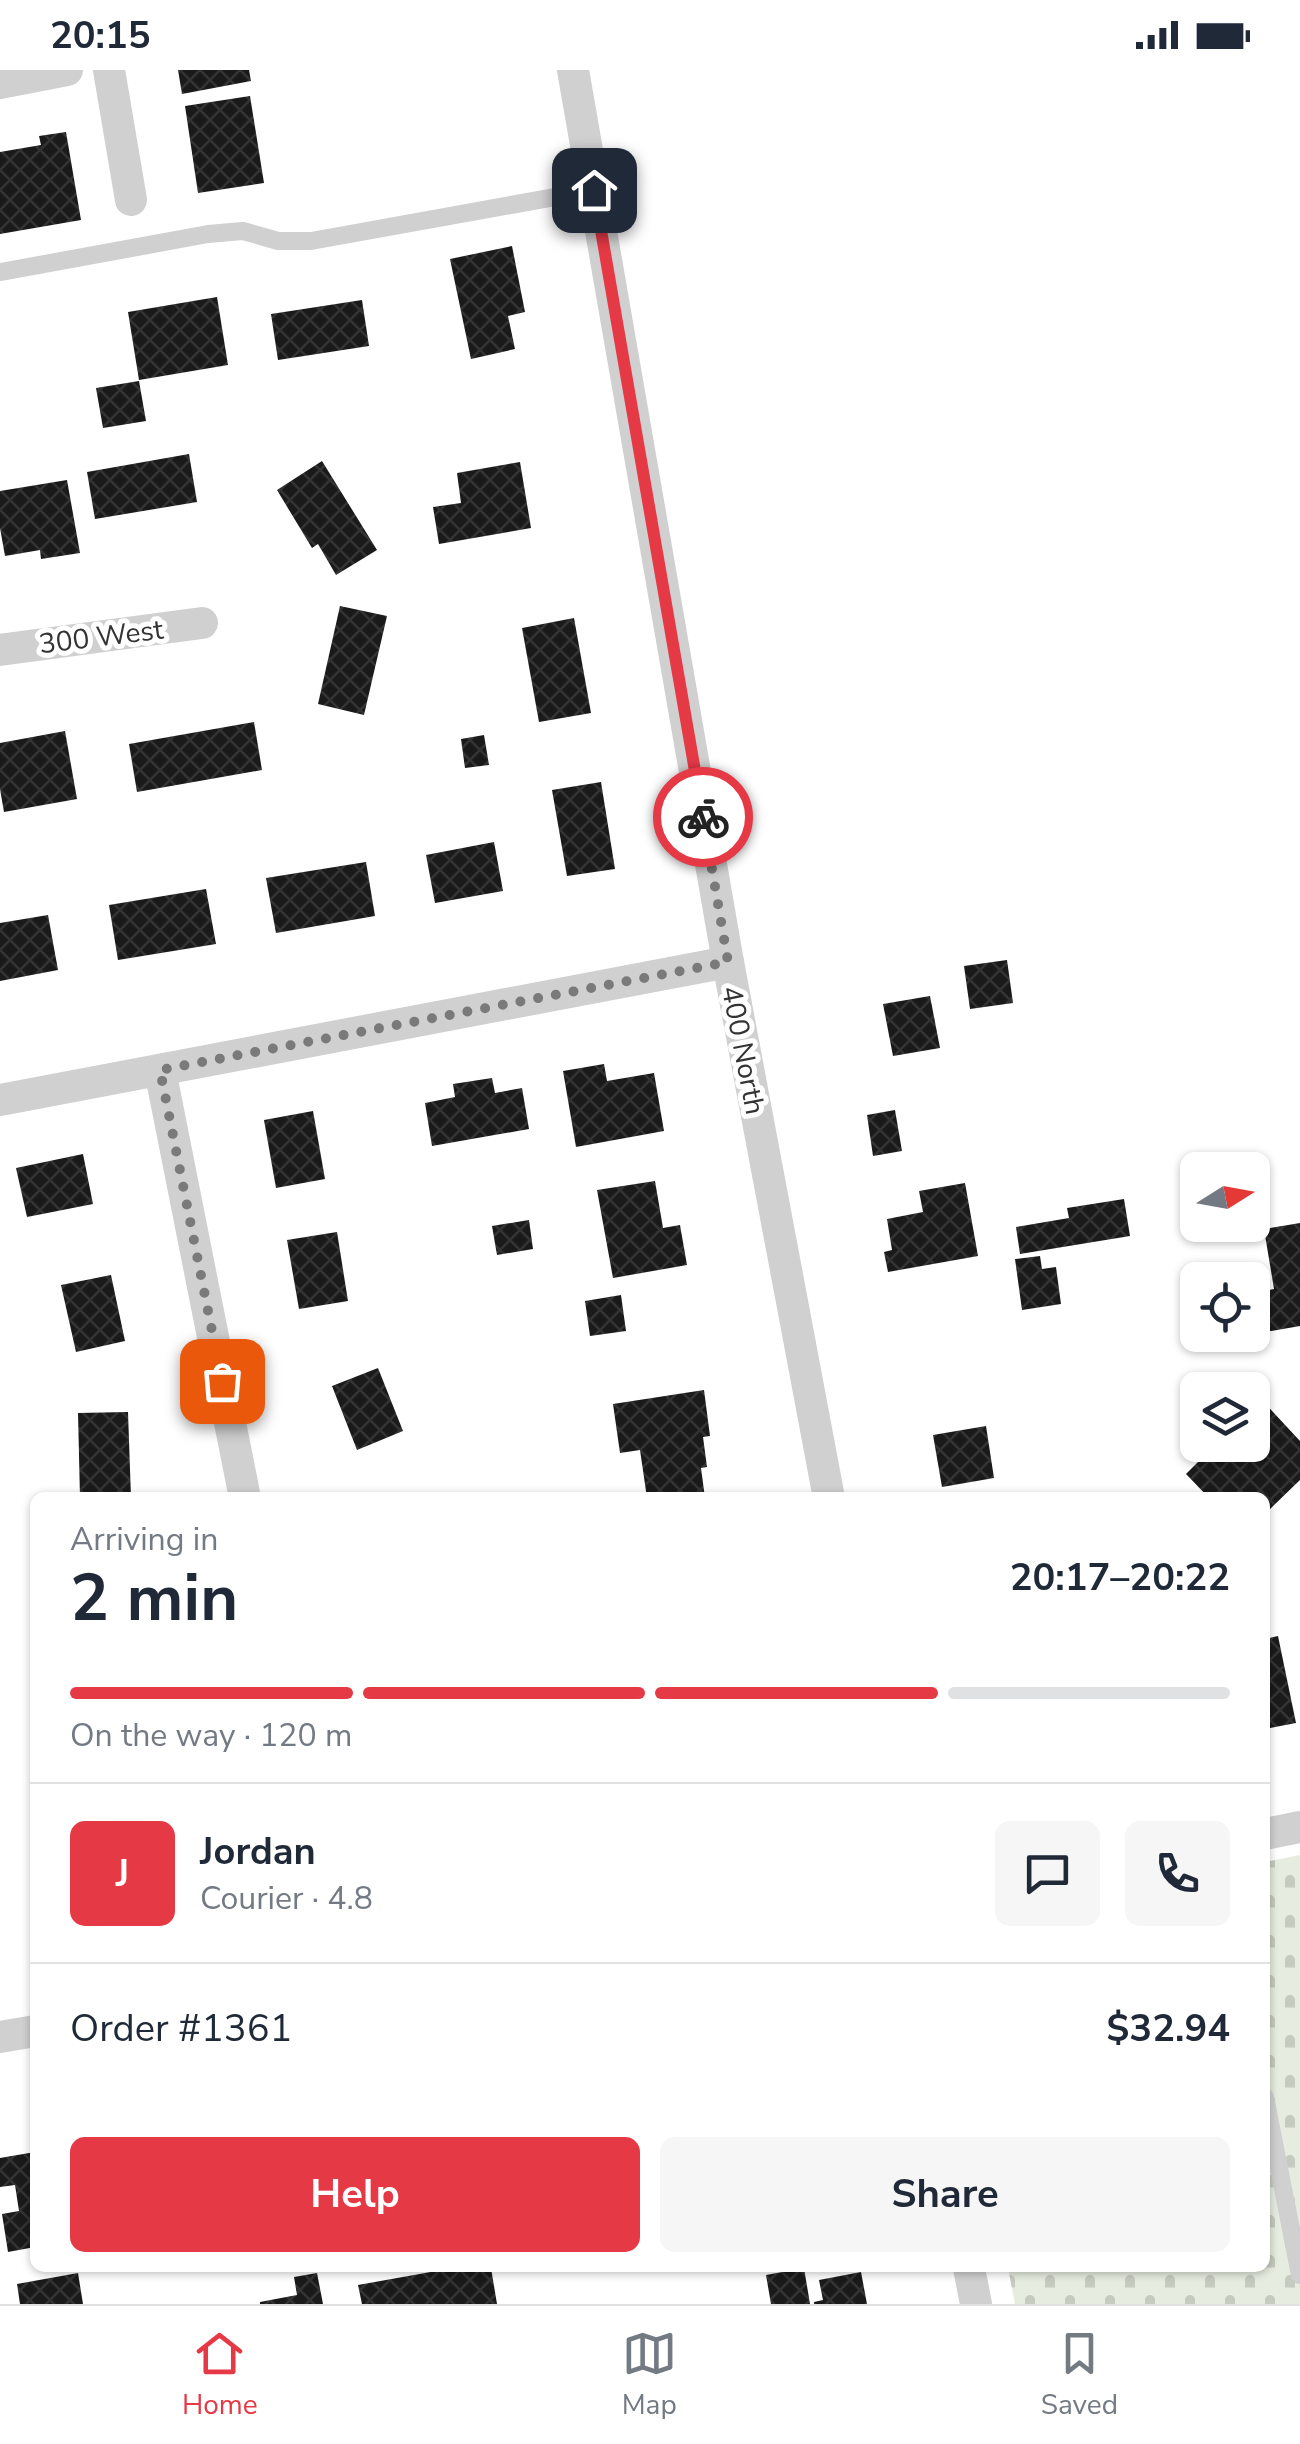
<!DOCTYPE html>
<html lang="en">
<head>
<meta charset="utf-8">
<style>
	:root { --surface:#fff; --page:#f6f6f7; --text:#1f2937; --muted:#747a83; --line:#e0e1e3; --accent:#e63946 }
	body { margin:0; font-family:"Nunito Sans",sans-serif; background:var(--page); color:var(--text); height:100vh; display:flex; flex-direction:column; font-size:38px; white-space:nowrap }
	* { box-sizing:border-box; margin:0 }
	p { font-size:32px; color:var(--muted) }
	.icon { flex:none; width:55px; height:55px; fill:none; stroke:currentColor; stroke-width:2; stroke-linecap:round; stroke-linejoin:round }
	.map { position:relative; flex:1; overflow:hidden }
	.drawer { position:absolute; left:30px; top:1422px; width:1240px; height:780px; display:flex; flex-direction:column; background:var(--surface); border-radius:15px; box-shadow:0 2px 8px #0004 }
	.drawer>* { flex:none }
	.needle { width:65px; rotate:79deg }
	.fabs { position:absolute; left:1180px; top:1082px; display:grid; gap:20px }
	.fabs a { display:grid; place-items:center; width:90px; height:90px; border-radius:15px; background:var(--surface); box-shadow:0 2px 8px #0004; font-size:50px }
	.pin { position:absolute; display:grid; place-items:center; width:85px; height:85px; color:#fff; margin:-42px; border-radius:20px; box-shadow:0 5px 15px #0006 }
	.courier { position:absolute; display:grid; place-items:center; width:100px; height:100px; margin:-50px; border:8px solid #e63946; border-radius:50%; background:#fff; color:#222; box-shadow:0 2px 12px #0007 }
	.headline em { font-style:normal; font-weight:700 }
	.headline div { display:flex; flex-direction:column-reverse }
	.headline { display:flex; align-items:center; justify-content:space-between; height:170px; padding:0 40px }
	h1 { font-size:65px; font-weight:700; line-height:75px }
	.bar { display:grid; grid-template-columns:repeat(4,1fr); gap:15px 10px; align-content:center; height:120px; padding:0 40px }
	.bar i { height:12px; border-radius:8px; background:var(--line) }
	.bar .current { background:var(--accent) }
	.bar p { grid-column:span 4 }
	.line { display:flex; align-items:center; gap:25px; padding:0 40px; border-top:2px solid var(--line) }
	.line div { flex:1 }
	.round { display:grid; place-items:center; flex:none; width:105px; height:105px; border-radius:15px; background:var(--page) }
	.cta { display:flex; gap:20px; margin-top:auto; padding:20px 40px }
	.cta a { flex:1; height:115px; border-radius:15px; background:var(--accent); color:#fff; font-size:40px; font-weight:700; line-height:115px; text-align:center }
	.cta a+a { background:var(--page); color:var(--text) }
	.status { display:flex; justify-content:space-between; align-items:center; height:70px; padding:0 50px; background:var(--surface); direction:ltr }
	.status svg { height:28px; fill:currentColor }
	.dock { display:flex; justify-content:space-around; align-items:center; height:140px; border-top:2px solid var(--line); background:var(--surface); font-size:28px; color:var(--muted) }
	.dock a { display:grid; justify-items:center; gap:5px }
	.dock .current { color:var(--accent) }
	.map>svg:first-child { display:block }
	.cemetery { fill:url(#cemetery-stones) }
	.building { fill:url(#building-cross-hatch) }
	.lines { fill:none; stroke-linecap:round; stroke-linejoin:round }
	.lane { stroke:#d0d0d0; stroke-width:18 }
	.street { stroke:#d0d0d0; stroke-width:32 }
	.done { stroke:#7a7a7a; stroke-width:10; stroke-dasharray:0 18 }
	.route { stroke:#e63946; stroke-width:12 }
	.labels { text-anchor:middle; stroke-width:10; stroke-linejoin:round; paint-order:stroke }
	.street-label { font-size:28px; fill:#333; stroke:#fff }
</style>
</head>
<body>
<div class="status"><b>20:15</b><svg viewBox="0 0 49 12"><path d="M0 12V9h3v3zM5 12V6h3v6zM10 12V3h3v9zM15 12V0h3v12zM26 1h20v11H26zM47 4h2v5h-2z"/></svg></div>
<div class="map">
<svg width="1300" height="2234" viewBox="0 0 1300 2234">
	<defs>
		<pattern id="cemetery-stones" width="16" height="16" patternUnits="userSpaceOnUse" patternTransform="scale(2.5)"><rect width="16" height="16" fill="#e6ecdf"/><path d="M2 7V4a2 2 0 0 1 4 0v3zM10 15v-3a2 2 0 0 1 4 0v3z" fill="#c6cbc0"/></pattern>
		<pattern id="building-cross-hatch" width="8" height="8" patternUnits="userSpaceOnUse" patternTransform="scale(2.5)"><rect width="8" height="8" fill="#1a1a1a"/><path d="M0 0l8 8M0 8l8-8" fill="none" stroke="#333"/></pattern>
	</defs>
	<rect width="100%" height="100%" fill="#fff"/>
	<path class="cemetery" d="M1300,1785V2234H1015L1008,2198H1265V1792Z"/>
	<g class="building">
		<path d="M178,0H249L251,11L182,24Z"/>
		<path d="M250,26L264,113L198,123L185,36Z"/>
		<path d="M66,62L81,150L0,164V82L41,75L39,66Z"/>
		<path d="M512,176L525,242L508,246L515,279L471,289L450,189Z"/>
		<path d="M217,227L228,295L139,310L128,242Z"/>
		<path d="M362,230L369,276L278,290L271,244Z"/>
		<path d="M139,311L146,351L103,358L96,318Z"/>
		<path d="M189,384L197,432L95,449L87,402Z"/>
		<path d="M322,391L377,480L336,505L318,474L312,478L277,420Z"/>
		<path d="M520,392L531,458L439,474L433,437L461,433L457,403Z"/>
		<path d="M67,410L80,483L41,489L40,480L5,486L0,458V421Z"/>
		<path d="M340,536L387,546L364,645L318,634Z"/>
		<path d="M574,548L591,643L539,652L522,558Z"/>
		<path d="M254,652L262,700L137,722L129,674Z"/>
		<path d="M65,661L77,729L4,742L0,719V673Z"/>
		<path d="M484,665L489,695L465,698L461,669Z"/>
		<path d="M601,712L615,799L567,806L552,720Z"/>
		<path d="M494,772L503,821L435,833L426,785Z"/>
		<path d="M366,792L375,846L276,863L266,808Z"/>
		<path d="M206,819L216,874L118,890L109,835Z"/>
		<path d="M48,845L58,900L0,911V853Z"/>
		<path d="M1007,890L1013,933L970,939L964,896Z"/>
		<path d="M930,926L940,978L893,986L883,934Z"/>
		<path d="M604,994L607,1011L654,1003L664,1061L576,1077L563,1001Z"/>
		<path d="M492,1008L495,1023L522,1018L529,1059L432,1076L425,1033L455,1027L453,1014Z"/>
		<path d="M895,1040L902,1081L873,1086L867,1045Z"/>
		<path d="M313,1041L325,1109L276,1118L264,1050Z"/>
		<path d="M83,1084L93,1134L27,1147L16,1098Z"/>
		<path d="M655,1111L663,1158L680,1155L687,1195L613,1208L597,1120Z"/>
		<path d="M965,1113L978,1186L888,1202L884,1182L892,1180L887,1149L923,1142L919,1121Z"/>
		<path d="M1124,1129L1130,1166L1020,1184L1016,1157L1069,1148L1067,1138Z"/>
		<path d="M529,1150L533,1179L497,1185L492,1156Z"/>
		<path d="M1300,1153V1256L1265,1262L1258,1222L1274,1219L1264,1159Z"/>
		<path d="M337,1162L348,1231L299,1239L287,1170Z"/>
		<path d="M1040,1186L1042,1199L1056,1197L1061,1234L1022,1240L1015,1189Z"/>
		<path d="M111,1205L125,1271L76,1282L61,1215Z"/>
		<path d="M621,1225L626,1261L590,1266L585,1231Z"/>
		<path d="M378,1298L403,1361L357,1380L332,1316Z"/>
		<path d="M704,1320L710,1366L703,1367L707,1397L701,1398L705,1428H647L640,1380L620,1383L613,1334Z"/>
		<path d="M1262,1330L1300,1371V1410L1268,1441L1265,1437V1428H1209L1186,1404L1215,1375H1252V1339Z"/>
		<path d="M128,1342L131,1428H80L78,1343Z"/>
		<path d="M986,1356L994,1408L942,1417L933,1365Z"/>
		<path d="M1278,1566L1296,1653L1265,1659V1569Z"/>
		<path d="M35,2082V2177L8,2182L2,2144L19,2141L15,2115L0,2117V2088Z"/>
		<path d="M453,2198H491L497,2234H362L358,2215Z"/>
		<path d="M804,2198L810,2234H771L766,2205Z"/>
		<path d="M861,2202L867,2234H814V2232L823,2230L819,2210Z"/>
		<path d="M78,2203L83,2234H20L17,2214Z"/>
		<path d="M317,2203L323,2234H260V2232L297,2225L294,2207Z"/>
	</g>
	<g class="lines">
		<g class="lane">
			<path d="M1,202L208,164L243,161L278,171H311L594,120"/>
			<path d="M1265,2027L1300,2205"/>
		</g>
		<g class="street">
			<path d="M109,0L131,130"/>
			<path d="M573,0L728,892L829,1428"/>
			<path d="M0,13L67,0"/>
			<path d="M0,580L202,553"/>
			<path d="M160,1000L245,1428"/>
			<path d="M0,1030L728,892"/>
			<path d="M1265,1764L1300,1757"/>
			<path d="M0,1967L35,1961"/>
			<path d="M969,2198L976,2234"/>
		</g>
	</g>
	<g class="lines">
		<path class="done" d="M222,1311L160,1000L728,892L703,747"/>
		<path class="route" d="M594,120L703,747"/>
	</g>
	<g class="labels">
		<g class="street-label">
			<text transform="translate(101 566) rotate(-7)" y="10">300 West</text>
			<text transform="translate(744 980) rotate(79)" y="10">400 North</text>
		</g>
	</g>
</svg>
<div class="fabs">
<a><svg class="needle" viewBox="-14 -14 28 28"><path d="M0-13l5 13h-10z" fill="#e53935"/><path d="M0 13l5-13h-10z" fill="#747a83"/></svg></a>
<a><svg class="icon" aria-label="locate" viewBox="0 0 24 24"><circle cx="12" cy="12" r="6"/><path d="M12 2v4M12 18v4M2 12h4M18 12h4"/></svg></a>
<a><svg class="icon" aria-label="layers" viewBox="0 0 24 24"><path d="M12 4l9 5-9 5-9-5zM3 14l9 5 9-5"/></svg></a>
</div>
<div class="pin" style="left:222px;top:1311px;background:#ea580c"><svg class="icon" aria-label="bag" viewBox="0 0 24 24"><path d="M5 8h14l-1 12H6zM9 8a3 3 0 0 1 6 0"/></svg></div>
<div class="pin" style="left:594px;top:120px;background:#1f2937"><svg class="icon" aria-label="home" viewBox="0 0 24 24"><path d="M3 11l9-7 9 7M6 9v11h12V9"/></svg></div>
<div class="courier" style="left:703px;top:747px"><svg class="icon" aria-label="bike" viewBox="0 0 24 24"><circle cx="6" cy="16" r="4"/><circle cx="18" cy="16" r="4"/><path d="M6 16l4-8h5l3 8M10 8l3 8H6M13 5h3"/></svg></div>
<section class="drawer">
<div class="headline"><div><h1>2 min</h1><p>Arriving in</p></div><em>20:17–20:22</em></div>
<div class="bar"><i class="current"></i><i class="current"></i><i class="current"></i><i></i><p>On the way · 120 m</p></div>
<div class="line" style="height:180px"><b class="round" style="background:var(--accent);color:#fff">J</b><div><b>Jordan</b><p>Courier · 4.8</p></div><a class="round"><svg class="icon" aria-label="chat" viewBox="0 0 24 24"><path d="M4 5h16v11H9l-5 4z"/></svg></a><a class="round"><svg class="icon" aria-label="phone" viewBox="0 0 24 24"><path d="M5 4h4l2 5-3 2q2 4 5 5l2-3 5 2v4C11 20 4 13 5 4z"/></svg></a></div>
<div class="line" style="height:130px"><div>Order #1361</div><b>$32.94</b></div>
<div class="cta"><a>Help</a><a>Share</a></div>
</section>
</div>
<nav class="dock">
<a class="current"><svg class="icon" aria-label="home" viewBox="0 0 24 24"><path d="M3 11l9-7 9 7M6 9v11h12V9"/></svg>Home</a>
<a><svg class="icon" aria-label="map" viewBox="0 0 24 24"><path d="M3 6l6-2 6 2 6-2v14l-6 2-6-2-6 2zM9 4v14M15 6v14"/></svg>Map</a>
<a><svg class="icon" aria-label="saved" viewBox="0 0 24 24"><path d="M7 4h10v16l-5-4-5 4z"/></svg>Saved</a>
</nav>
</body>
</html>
